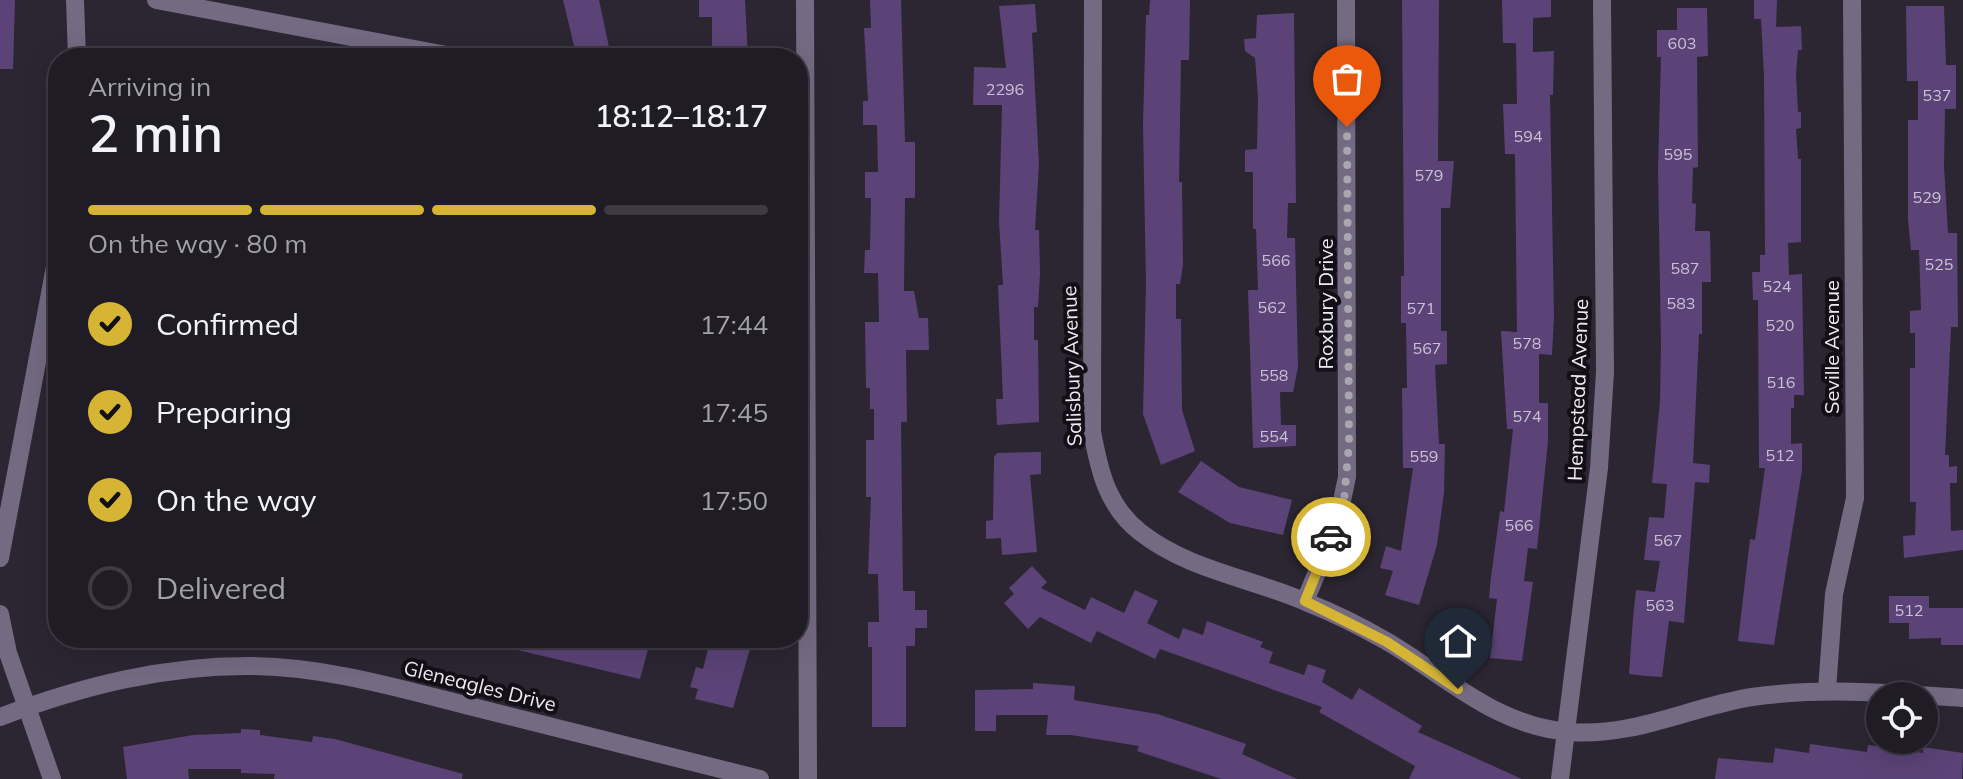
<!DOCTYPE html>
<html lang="en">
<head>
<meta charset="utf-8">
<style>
	:root { --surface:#201c26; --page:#28252e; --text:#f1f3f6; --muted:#a2a1a7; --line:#3d3a43; --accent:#d6b534 }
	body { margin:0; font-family:Mulish,sans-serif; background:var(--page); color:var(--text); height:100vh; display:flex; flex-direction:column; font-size:30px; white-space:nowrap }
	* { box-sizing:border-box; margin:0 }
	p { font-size:26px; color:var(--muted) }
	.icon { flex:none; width:44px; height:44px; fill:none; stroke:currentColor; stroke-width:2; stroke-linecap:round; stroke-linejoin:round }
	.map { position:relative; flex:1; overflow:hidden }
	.panel { position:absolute; left:48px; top:48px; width:760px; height:600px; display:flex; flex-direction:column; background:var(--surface); border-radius:32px; box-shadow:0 8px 32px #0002,0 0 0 2px var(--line) }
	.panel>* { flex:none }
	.controls { position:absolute; left:1866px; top:682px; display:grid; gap:16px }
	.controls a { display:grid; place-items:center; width:72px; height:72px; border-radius:50%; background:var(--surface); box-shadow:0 8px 32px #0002,0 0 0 2px var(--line); font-size:40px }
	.pin { position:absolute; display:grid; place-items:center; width:68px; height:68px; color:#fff; margin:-82px -34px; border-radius:50% 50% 50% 0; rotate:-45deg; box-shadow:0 0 8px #0007 }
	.pin .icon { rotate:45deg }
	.courier { position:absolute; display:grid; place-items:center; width:80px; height:80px; margin:-40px; border:6px solid #d6b534; border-radius:50%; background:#fff; color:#222; box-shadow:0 2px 10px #0007 }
	.head em { font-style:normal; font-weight:600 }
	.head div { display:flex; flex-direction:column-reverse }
	.head { display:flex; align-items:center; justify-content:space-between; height:136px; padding:0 40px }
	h1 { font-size:52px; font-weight:600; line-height:60px }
	.bar { display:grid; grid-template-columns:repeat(4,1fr); gap:12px 8px; align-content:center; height:96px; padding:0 40px }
	.bar i { height:10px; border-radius:6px; background:var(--line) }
	.bar .on { background:var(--accent) }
	.bar p { grid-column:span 4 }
	ol { padding:0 40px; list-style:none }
	li { display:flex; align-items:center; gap:24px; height:88px }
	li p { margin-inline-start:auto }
	li .icon { padding:8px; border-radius:50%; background:var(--accent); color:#111; stroke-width:4 }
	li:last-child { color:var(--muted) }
	li i { width:44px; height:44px; border:4px solid var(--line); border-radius:50% }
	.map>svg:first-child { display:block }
	.building { fill:#5b4377 }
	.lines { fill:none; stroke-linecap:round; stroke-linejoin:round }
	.street { stroke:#746a82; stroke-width:18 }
	.done { stroke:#aaa6b0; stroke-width:8; stroke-dasharray:0 14.4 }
	.route { stroke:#d6b534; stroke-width:10 }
	.labels { text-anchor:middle; stroke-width:8; stroke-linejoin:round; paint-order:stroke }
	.number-label { font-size:16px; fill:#cac1d5 }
	.street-label { font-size:20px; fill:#efebf4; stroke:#121016 }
</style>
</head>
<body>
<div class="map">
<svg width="1963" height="779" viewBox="0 0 1963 779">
	<rect width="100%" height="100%" fill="#2b2632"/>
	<g class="building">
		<path d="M0,0H15L13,69H0Z"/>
		<path d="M563,0H599L609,47L576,54Z"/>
		<path d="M699,0H745L748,58H712V17H699Z"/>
		<path d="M870,0H901L905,142H915V198H905L904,291H914L919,318H928L929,350H906L907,422H901L903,591H915V610H927V628H915V646H906V727H872V647H868V622H879L878,574H868L871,497H866V440H874V409H870V388H866L865,322H879L878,273H864L865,250H870L871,198H865V172H878L877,125H863V101H868L864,28H871Z"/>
		<path d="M1150,0H1190L1189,60H1181L1179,182H1182L1183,265L1180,284H1176V319H1181L1182,410L1195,451L1161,465L1143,414L1146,284L1143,124L1146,15H1149Z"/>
		<path d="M1402,0H1439L1438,161H1454L1450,208H1441V331H1447V364L1435,365L1439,444H1445L1444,493L1437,545L1419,605L1385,595L1393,571L1380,568L1386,546L1401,551L1413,468H1403L1402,388H1407L1406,323H1401V276H1404Z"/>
		<path d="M1502,0H1551V17L1533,18V52L1554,51L1553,95H1550L1554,317L1552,355L1539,354V403H1548V441L1537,549L1528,548L1524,581L1533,582L1522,661L1490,658L1497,599L1489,598L1491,577L1500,511L1504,512L1513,429H1507L1501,331L1517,332L1515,154H1505L1503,104H1517L1516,43H1503Z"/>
		<path d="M1754,0H1777L1776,27L1801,26L1802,50H1798L1796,74L1798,112H1801V128L1796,129L1798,159H1801V242L1788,243L1789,275L1802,274L1804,395H1794V408H1791V444L1802,443V470L1774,645L1738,641L1750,539L1755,540L1765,468H1759L1758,300H1753L1752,272H1760V255H1765L1764,76L1761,19H1754Z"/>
		<path d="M1035,4L1037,32L1032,33L1039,164L1035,230H1039L1040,274L1038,307H1034V340H1038L1039,422L997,425L996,399H1003L998,285H1003L999,221L1002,105H973L974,67L1006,68L999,6Z"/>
		<path d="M1906,6H1944L1946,65H1956V109H1945L1944,166L1948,233H1957L1958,327H1951L1945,455H1949V467L1957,466V483H1950L1951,531L1963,530V550L1904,558L1903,536L1915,535L1916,502H1910V368H1915V333H1910V311L1921,310L1919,250H1911L1908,220V120H1918V81H1907Z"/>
		<path d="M1677,8H1707L1708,56L1697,57L1698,167L1693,168L1692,203L1696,204L1695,231H1710L1711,282H1702V334H1699L1693,463L1710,465L1709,483L1695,482L1684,623L1669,621L1662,677L1646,676L1629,674L1633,618L1636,590L1655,592L1660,561L1644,560L1649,517L1664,518L1667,484L1652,483L1660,401L1661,345L1658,168L1661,57H1657V30H1677Z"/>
		<path d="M1294,13L1296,203H1288L1287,238H1295L1298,367L1293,392H1280L1281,425H1296V446L1253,448L1248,290H1258L1256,229H1253V172H1245V150L1257,149L1258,97L1255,58L1245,51L1244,39L1256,38L1257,15Z"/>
		<path d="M1041,452V474L1030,475L1037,552L1002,555L1001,538L986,539V521L993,520L994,457L997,453Z"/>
		<path d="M1201,461L1239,487L1292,500L1283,535L1230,523L1178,492Z"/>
		<path d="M1032,566L1047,582L1041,588L1085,610L1091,597L1124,613L1135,590L1158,601L1147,623L1179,639L1183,628L1203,635L1207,621L1263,642L1260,647L1273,652L1269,663L1304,675L1308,664L1326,670L1322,682L1352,700L1359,688L1422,726L1418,732L1522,779H1409L1415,766L1319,712L1322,707L1160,649L1155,659L1097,631L1091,643L1040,617L1028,629L1004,603L1014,594L1009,588Z"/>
		<path d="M1889,596H1929V608H1963V645H1941V638L1909,639V623H1889Z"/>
		<path d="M489,638H634L650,642L640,679L488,643Z"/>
		<path d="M729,643L750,649L733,708L695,699L698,689L690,687L696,667L703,669L709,645L727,650Z"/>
		<path d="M1033,683L1075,686L1074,700L1157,714L1206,730L1246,744L1242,754L1297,779H1221L1137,751L1139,746L1071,735H1046L1048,715H996V731H975V690L1033,689Z"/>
		<path d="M241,729L260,730V735L312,742L313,736L335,739L463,774L462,779H274L275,774L241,773V769H188L189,779H127L123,747L193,735L241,733Z"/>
		<path d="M1810,744L1867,752L1868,745L1923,753V747L1963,753L1962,779H1715L1718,758L1773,763L1775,748L1809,753Z"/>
	</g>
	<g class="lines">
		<g class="street">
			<path d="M75,0L77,58"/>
			<path d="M156,0L462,58"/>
			<path d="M805,0L808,779"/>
			<path d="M1093,0L1092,431C1099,470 1107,506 1140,532C1188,570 1251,578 1306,602C1334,613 1362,627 1388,642C1447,677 1496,726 1569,732C1635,737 1689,707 1752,697C1823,687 1892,693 1963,698"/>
			<path d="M0,558L58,251"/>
			<path d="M1305,601L1337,524L1347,477L1346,0"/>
			<path d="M0,614L8,653L52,779"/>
			<path d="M1827,690L1834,594L1855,498L1852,0"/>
			<path d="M0,717C82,686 165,665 253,666C328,667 401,689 473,707C569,731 665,755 760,779"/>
			<path d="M1560,779L1599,468L1605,372L1602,0"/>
		</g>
	</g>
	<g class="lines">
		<path class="done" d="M1331,537L1344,500L1349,444L1347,127"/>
		<path class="route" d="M1331,537L1305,601L1387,642L1458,689"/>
	</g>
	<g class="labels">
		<g class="number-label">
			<text x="1682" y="49">603</text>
			<text x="1005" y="95">2296</text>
			<text x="1937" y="101">537</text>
			<text x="1528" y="142">594</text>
			<text x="1678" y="160">595</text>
			<text x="1429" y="181">579</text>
			<text x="1927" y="203">529</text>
			<text x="1276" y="266">566</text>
			<text x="1939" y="270">525</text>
			<text x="1685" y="274">587</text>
			<text x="1777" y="292">524</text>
			<text x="1681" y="309">583</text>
			<text x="1272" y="313">562</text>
			<text x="1421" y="314">571</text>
			<text x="1780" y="331">520</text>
			<text x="1527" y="349">578</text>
			<text x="1427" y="354">567</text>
			<text x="1274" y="381">558</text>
			<text x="1781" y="388">516</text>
			<text x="1527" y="422">574</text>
			<text x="1274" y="442">554</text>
			<text x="1780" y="461">512</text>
			<text x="1424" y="462">559</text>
			<text x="1519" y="531">566</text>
			<text x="1668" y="546">567</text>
			<text x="1660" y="611">563</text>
			<text x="1909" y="616">512</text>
		</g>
		<g class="street-label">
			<text transform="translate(1326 304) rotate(-90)" y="7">Roxbury Drive</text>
			<text transform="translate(1832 347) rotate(-90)" y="7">Seville Avenue</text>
			<text transform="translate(1072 366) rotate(-92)" y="7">Salisbury Avenue</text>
			<text transform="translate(1578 390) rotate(-88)" y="7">Hempstead Avenue</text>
			<text transform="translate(480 686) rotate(14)" y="7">Gleneagles Drive</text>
		</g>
	</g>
</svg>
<div class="controls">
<a><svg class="icon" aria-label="locate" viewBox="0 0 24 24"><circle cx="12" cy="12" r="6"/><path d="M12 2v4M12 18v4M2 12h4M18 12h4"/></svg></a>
</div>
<div class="pin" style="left:1347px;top:127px;background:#ea580c"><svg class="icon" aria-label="bag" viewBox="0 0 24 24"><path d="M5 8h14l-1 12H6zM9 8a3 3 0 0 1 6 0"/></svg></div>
<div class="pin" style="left:1458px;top:689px;background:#1f2937"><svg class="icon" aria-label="home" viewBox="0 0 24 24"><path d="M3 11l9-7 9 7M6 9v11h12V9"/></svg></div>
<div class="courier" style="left:1331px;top:537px"><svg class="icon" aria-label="car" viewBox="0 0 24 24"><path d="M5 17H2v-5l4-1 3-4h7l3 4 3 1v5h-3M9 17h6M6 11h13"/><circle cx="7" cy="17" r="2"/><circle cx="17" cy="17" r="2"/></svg></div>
<section class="panel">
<div class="head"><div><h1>2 min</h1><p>Arriving in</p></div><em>18:12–18:17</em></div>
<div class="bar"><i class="on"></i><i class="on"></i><i class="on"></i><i></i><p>On the way · 80 m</p></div>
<ol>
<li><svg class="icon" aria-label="check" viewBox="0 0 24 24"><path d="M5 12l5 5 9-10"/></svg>Confirmed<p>17:44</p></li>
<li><svg class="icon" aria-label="check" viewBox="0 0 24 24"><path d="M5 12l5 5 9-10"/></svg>Preparing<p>17:45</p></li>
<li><svg class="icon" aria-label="check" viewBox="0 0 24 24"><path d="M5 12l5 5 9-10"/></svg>On the way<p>17:50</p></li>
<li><i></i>Delivered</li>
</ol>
</section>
</div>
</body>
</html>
